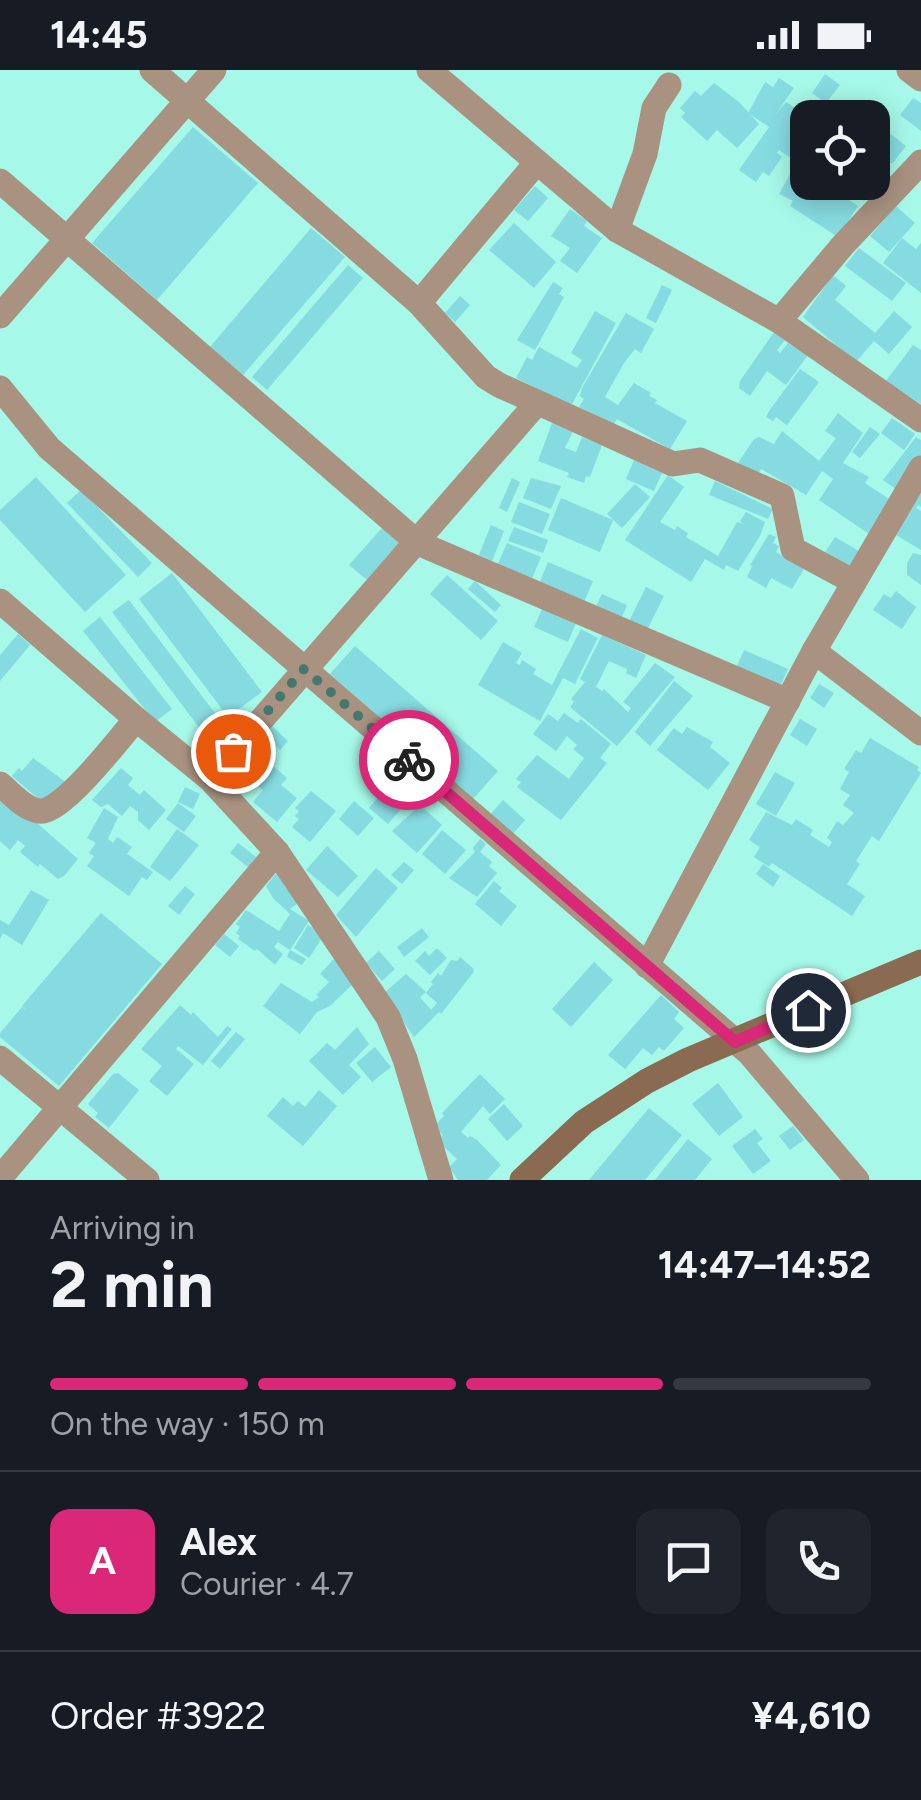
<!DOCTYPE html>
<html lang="en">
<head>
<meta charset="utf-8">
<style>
	:root { --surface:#171b24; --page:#20242c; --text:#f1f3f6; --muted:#9ea1a6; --line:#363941; --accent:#db2777 }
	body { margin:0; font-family:Figtree,sans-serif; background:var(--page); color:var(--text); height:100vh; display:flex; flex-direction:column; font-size:38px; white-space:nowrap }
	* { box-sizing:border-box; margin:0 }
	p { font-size:32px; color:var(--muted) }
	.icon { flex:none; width:55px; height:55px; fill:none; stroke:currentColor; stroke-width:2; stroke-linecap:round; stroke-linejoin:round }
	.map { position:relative; height:1110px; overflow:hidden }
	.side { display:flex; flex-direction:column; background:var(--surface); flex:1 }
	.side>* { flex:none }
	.controls { position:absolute; left:790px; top:30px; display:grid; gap:20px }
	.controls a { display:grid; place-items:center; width:100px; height:100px; border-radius:20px; background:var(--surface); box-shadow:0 5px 25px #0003; font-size:50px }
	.pin { position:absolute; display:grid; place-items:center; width:85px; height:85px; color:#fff; margin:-42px; border:5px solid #fff; border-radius:50%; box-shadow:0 2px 10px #0007 }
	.courier { position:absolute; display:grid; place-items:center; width:100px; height:100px; margin:-50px; border:8px solid #db2777; border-radius:50%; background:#fff; color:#222; box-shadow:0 2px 12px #0007 }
	.summary em { font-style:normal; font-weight:700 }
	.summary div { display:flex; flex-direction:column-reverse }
	.summary { display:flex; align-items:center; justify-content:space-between; height:170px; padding:0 50px }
	h1 { font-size:65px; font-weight:700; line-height:75px }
	.bar { display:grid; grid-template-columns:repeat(4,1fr); gap:15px 10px; align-content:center; height:120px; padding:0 50px }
	.bar i { height:12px; border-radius:8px; background:var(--line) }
	.bar .current { background:var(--accent) }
	.bar p { grid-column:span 4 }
	.line { display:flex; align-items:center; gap:25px; padding:0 50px; border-top:2px solid var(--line) }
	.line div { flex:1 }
	.round { display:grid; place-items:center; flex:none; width:105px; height:105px; border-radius:20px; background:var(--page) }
	.status { display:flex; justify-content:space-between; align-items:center; height:70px; padding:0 50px; background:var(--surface); direction:ltr }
	.status svg { height:28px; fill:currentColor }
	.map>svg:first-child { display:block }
	.building { fill:#86dbe0 }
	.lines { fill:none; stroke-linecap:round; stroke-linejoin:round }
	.minor { stroke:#a99280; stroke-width:25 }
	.secondary { stroke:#8a6a50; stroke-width:25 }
	.done { stroke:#44786e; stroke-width:10; stroke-dasharray:0 18 }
	.route { stroke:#db2777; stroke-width:12 }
</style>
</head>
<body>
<div class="status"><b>14:45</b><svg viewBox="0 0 49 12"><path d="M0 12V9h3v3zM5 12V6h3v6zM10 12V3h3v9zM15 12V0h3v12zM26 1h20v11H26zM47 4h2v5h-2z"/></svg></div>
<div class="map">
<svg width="921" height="1110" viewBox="0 0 921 1110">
	<rect width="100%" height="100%" fill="#a6f8e8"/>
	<g class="building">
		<path d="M825,4L840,15L826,33L812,23Z"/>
		<path d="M779,8L794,18L775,45L786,32L802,42L800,45L808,50V67L792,89L779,80L777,83L782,87L769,106L763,102L756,112L739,100L769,57L748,43L765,12L773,17Z"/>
		<path d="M714,13L739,32L759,54L737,78L717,60L707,71L681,47L685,43L680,38L695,21L701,26Z"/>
		<path d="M913,28L921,33V61L900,45Z"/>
		<path d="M859,34L885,54L883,58L906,76L892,94L872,79V48H849Z"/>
		<path d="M193,57L258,113L157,230L92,173Z"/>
		<path d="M794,97L808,105V112H822L858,136L838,167L790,136L793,131L779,124Z"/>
		<path d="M872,105L885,114L872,132L846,112H872Z"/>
		<path d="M535,116L548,128L528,151L514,140Z"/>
		<path d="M896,136L915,153L889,182L870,166Z"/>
		<path d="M570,139L587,151L584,156L602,168L577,203L560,191L570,178L551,166Z"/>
		<path d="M514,153L556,192L534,218L489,180Z"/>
		<path d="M311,158L345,187L243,305L210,277Z"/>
		<path d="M902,168L916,179L921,173V223L883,193Z"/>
		<path d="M859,178L906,213L892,231L845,196Z"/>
		<path d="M348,195L363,208L267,320L252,307Z"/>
		<path d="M833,205L846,216L835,230L875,263L894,241L912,257L889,284L874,271L856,292L803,247Z"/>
		<path d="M553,212L563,218L559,224L564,227L535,280L517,270Z"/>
		<path d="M662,215L672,220L656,253L646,248Z"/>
		<path d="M460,226L470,235L455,252L445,243Z"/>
		<path d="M595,241L616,253L571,336L516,308L527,287L532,290L539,277L577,298L582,290L571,283Z"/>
		<path d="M626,243L654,259L641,283L635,279L624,293L605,327L618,335L634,313L651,323L649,326L657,330L655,333L687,351L670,379L617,349L614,354L609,353L579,337L584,329L580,326L582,318Z"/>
		<path d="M774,262L785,270L777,280L780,283L788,273L808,285L786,315L767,301L750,326L739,318L740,311Z"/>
		<path d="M913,275L921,280V334L886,311Z"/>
		<path d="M800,299L819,312L787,355L776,347L773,351L766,347L769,341Z"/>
		<path d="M838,343L863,363L843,393L869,407L865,413L892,431L869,464L819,430L833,409L822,401L806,425L761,399L757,406L738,393L754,369L759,367L774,374L782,361L819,391L836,368L825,361Z"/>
		<path d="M892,348L915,364L904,380L881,363Z"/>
		<path d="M552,353L573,361L565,378L576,382L582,367L602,375L590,407L586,406L584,413L567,407L569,403L538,391Z"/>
		<path d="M870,357L880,364L860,388L852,382Z"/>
		<path d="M916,367L921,370V394L900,422L883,410Z"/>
		<path d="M634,390L662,403L654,421L626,409Z"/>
		<path d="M668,405L684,417L660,452L675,460L677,456L688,463L686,467L718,486L737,452L744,454L740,451L746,442L765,452L760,466L738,501L726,495L724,500L705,489L691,512L625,470Z"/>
		<path d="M36,407L126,505L85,542L0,450V440Z"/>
		<path d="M512,408L520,412L507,442L499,438Z"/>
		<path d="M531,408L561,416L551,439L523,428Z"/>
		<path d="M715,411L773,439L768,449L709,425Z"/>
		<path d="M635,414L650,427L622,458L607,444Z"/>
		<path d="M81,420L152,493L138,507L67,433Z"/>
		<path d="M921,422V437L918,435L916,438L921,441V480L896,465Z"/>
		<path d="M561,428L613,450L600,482L548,460Z"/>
		<path d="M519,432L550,444L542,464L511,452Z"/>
		<path d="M491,455L504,461L492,491L479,485Z"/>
		<path d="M514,457L548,470L543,483L508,471Z"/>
		<path d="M382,458L399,473L367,510L349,495Z"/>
		<path d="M769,464L776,467L773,473L779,476L776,482L804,499L792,519L771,508L766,518L747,507L752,496L750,495Z"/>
		<path d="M835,467L864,484L853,502L824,484Z"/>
		<path d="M507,473L541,487L531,511L497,496Z"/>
		<path d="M913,483L921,485V515L907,505V493Z"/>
		<path d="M548,492L593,511L584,532L539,514Z"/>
		<path d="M172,503L262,622L228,647L139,529Z"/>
		<path d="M447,505L498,551L481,570L430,524Z"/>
		<path d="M475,511L501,535L495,542L468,519Z"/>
		<path d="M646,517L664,526L647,560L629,551Z"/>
		<path d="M896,521L916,537L902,559L873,540L884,524L891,528Z"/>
		<path d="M602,524L627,535L622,547L596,536Z"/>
		<path d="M129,530L230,663L213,676L112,542Z"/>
		<path d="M542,539L576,553L568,572L534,557Z"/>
		<path d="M100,547L172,639L155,652L83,561Z"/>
		<path d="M581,559L598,568L575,614L563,608L540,651L478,615L503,572L522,583L516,593L520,595L522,590L536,599L533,604L552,615Z"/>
		<path d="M18,564L30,575L0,611V585Z"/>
		<path d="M602,565L646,585L636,608L626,603L627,599L609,591L596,617L602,621L604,619L628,642L631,638L623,632L655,593L675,607L617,676L570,637L574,632L571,629L585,612L580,609Z"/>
		<path d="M355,576L498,701L473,729L330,604Z"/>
		<path d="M744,580L788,599L780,617L736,598Z"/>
		<path d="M674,611L693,626L650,676L635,662Z"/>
		<path d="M819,614L834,623L824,638L810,628Z"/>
		<path d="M564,643L578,653L581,649L611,674L600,688L607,693L561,750L517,717L521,712L516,709L537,685L569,709L584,688L573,679L577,675L567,666L556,681L533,664L548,644L558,651Z"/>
		<path d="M800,649L817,659L807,676L790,665Z"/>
		<path d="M271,655L288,671L280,680L262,664Z"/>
		<path d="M687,657L713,672L710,677L730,693L708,720L657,680L674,658L682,664Z"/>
		<path d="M870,668L919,697L917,700L921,703L879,771L872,766L856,791L860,794L847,814L865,826L852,846L772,793L769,797L754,787L760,777L749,770L766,742L792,755L796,749L813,760L810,765L829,777L832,772L827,768L837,751L843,755L854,743L843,735L850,725L840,719L849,702L844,699L856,680L861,683Z"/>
		<path d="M261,685L287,708L281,715L297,728L277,752L253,732L263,720L244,704Z"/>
		<path d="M33,688L67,713L48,737L12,706L19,698L22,701Z"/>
		<path d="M121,698L133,708L128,715L140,725L144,720L166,740L149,760L138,750V742L130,736L122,746L108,734L101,737L92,730Z"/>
		<path d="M775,702L795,713L776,746L756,734Z"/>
		<path d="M185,717L200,724L193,739L178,732Z"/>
		<path d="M387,717L396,725L400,719L407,725L404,728L408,731L388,754L369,738Z"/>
		<path d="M311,721L336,741L310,772L292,757L299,749L295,746L299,741L295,738Z"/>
		<path d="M0,729L13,732L78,789L64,806L58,809L40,794L38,797L20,782L25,776L18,770L10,780L0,771Z"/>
		<path d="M503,730L525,750L511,766L489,746Z"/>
		<path d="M354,731L374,748L358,766L339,749Z"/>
		<path d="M178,733L196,746L184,762L166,749Z"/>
		<path d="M420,735L442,755L417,783L392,761Z"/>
		<path d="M104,738L118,747L108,769L113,773L117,767L132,777L127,784L153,802L147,810L142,807L129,826L87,796L94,786L89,783L96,773L87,768Z"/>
		<path d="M177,759L199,775L170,811L150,797Z"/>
		<path d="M442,760L466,780L445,804L422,784Z"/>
		<path d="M480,769L486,774L480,782L492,792L489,796L497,803L477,827L449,808L475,782L473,778Z"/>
		<path d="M238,773L256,787L248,797L230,783Z"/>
		<path d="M327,776L358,806L338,827L306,800Z"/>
		<path d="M404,792L414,800L402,814L391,805Z"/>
		<path d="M763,794L780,806L773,817L756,804Z"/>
		<path d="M376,798L398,818L356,867L336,845Z"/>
		<path d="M279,800L290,810L284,816L301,831L290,839L309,851L290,880L306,889L302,895L287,887L290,880L278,872L274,877L283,884L275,895L257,879L255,881L238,869L240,866L236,863L240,857L236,854L246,840L279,861L290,844L273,828L266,816Z"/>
		<path d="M494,811L502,818L499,821L517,836L501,856L475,834Z"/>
		<path d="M185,816L195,824L179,845L168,836Z"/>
		<path d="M31,820L49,830L22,875L3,863L0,869V850L9,855Z"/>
		<path d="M101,843L162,894L59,1016L0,967V963L22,937L26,940L22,936Z"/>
		<path d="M308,855L324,865L309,888L294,878Z"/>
		<path d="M422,858L429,867L404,887L397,877Z"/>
		<path d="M224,864L239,876L230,887L215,875Z"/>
		<path d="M437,878L447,888L430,905L415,891L425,881L429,886Z"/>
		<path d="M379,881L395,899L382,911L366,893Z"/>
		<path d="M460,887L474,899L473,903L441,944L439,942L414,967L384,923L406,904L426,922L420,927L431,940L437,933L426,923L433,914L431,912L438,903L441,906L451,890L457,891Z"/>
		<path d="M334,889L356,911L330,936L317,942L300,964L263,936L281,913L312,932L319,927L316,925L329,912L320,904Z"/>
		<path d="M594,892L613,910L571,957L552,939Z"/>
		<path d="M661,925L679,942L674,949L684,958L664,981L659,977L652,985L643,978L625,999L608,985Z"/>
		<path d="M180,935L191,945L193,942L218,967L227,956L232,959L203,995L178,976L176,979L194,994L167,1026L149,1011L162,996L141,979Z"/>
		<path d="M357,957L369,974L349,995L361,1007L343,1025L309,991L327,973L335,980Z"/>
		<path d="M236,962L245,969L220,999L211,991Z"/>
		<path d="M375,977L391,997L372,1012L356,993Z"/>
		<path d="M118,1003L139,1020L109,1058L95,1047L98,1043L88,1034L113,1004Z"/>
		<path d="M480,1004L505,1029L490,1044L483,1036L461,1062L468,1068L470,1066L477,1070L501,1095L487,1110H458L449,1097L457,1089L437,1070L443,1065L434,1056L444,1046L442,1043Z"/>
		<path d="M718,1013L743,1047L719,1066L692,1034Z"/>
		<path d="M319,1020L337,1036L303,1076L267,1046L283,1027L293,1036L298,1031L305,1037Z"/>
		<path d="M504,1034L523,1056L507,1071L488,1049Z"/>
		<path d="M649,1038L682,1065L645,1110H589Z"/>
		<path d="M793,1056L804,1070L790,1080L779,1066Z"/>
		<path d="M755,1059L763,1069L757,1073L771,1091L753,1104L732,1076Z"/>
		<path d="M688,1069L712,1089L695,1110H655Z"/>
	</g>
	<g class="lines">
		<g class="minor">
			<path d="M152,0L419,233L486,307L499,315L673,394L700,390L782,426L793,479L854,512"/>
			<path d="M429,0L617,160L779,251L921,350"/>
			<path d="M909,0L921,9"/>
			<path d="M0,111L418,473L788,631"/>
			<path d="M617,160L645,84L654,38L669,15"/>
			<path d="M419,233L537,92"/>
			<path d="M0,246L214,0"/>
			<path d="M779,251L843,175L921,92"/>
			<path d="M0,318L49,378L749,983L857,1110"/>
			<path d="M0,531L136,649"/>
			<path d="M814,581L921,663"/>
			<path d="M210,709L537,333"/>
			<path d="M0,714C11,723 24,739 39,741C61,745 120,668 136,649L210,709L277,782L388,947L405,989L441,1110"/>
			<path d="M647,896L814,581L921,398"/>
			<path d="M0,988L147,1110"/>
			<path d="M0,1108L277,782"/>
		</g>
		<path class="secondary" d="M522,1110L584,1052L647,1011L688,990L921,892"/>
	</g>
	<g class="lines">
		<path class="done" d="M233,681L304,599L409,690"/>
		<path class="route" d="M409,690L735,972L808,940"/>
	</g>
</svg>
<div class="controls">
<a><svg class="icon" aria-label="locate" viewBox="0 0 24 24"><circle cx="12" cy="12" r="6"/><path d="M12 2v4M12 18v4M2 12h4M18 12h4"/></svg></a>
</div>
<div class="pin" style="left:233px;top:681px;background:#ea580c"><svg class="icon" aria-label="bag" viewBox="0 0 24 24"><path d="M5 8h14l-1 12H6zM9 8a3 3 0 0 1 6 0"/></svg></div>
<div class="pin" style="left:808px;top:940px;background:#1f2937"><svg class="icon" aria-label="home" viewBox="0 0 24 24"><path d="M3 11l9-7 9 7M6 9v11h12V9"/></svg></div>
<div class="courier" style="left:409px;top:690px"><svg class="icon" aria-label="bike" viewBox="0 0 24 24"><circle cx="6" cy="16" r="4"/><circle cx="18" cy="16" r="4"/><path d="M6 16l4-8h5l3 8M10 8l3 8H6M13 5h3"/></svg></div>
</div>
<section class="side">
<div class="summary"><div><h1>2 min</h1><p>Arriving in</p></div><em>14:47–14:52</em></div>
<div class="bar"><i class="current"></i><i class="current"></i><i class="current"></i><i></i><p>On the way · 150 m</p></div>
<div class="line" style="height:180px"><b class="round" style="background:var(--accent);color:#fff">A</b><div><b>Alex</b><p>Courier · 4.7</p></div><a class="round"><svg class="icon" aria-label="chat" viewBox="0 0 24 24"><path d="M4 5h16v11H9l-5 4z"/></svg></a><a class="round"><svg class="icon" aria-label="phone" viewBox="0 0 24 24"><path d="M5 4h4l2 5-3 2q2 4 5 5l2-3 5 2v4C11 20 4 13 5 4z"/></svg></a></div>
<div class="line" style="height:130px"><div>Order #3922</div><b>¥4,610</b></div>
</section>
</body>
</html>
